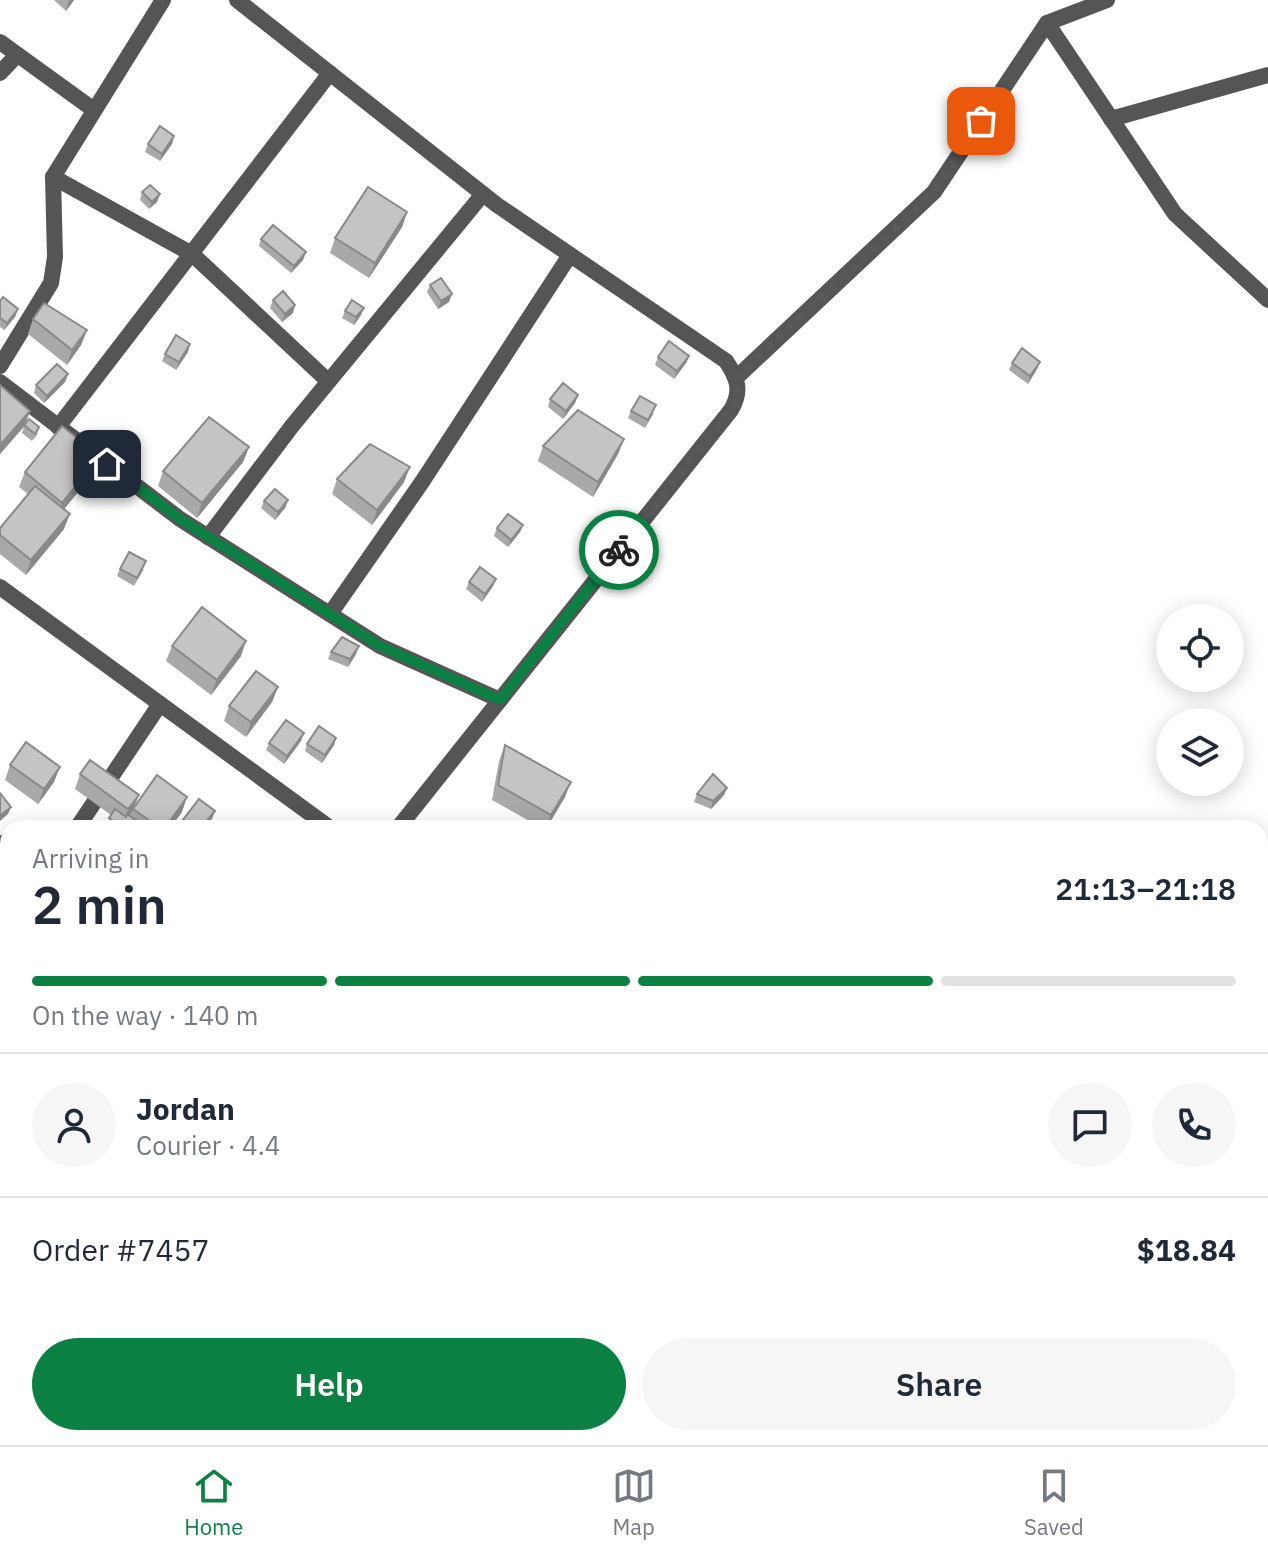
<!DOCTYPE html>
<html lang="en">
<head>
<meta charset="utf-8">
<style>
	:root { --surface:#fff; --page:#f6f6f7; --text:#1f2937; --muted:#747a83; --line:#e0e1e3; --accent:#0b8043 }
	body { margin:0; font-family:"IBM Plex Sans",sans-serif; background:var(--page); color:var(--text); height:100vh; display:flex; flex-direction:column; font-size:30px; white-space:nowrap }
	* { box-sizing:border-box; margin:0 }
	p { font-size:26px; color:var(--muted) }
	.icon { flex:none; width:44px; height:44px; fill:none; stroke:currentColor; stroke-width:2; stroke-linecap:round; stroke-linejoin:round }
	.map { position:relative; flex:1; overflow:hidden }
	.details { position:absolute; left:0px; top:820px; width:1268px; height:626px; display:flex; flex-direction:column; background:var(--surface); border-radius:24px 24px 0 0; box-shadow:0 4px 20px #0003 }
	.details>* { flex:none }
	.buttons { position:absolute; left:1156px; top:604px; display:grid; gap:16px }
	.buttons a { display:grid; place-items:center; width:88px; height:88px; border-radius:50%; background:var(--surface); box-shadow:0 4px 20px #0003; font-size:40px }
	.pin { position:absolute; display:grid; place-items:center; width:68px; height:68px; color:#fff; margin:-34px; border-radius:16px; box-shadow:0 4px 12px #0006 }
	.courier { position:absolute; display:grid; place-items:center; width:80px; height:80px; margin:-40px; border:6px solid #0b8043; border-radius:50%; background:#fff; color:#222; box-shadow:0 2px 10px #0007 }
	.overview em { font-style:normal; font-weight:600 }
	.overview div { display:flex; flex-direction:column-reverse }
	.overview { display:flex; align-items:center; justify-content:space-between; height:136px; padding:0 32px }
	h1 { font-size:52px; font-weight:600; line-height:60px }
	.bar { display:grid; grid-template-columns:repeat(4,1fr); gap:12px 8px; align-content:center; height:96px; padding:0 32px }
	.bar i { height:10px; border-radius:6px; background:var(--line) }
	.bar .selected { background:var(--accent) }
	.bar p { grid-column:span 4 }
	.line { display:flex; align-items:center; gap:20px; padding:0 32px; border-top:2px solid var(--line) }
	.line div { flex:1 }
	.round { display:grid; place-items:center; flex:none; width:84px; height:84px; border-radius:42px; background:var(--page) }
	.action { display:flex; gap:16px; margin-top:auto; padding:16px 32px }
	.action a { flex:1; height:92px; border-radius:48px; background:var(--accent); color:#fff; font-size:32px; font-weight:600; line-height:92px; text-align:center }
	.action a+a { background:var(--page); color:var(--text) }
	.dock { display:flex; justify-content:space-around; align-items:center; height:112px; border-top:2px solid var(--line); background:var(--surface); font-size:22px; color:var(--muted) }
	.dock a { display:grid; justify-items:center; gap:4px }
	.dock .selected { color:var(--accent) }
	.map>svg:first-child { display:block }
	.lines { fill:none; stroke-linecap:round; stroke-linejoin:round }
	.minor { stroke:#555; stroke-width:16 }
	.wall { fill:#a9a9a9 }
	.shaded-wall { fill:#898989 }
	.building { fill:#c4c4c4; stroke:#898989; stroke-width:2 }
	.done { stroke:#595959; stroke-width:8; stroke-dasharray:0 14.4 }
	.route { stroke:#0b8043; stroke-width:10 }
</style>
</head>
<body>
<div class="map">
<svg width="1268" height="1445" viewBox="0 0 1268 1445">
	<rect width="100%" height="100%" fill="#fff"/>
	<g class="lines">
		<g class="minor">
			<path d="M237,0L497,205L726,361C738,379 742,391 731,410L398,828"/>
			<path d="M1047,23L1175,214L1268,300"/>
			<path d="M0,42L94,110"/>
			<path d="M0,73L17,55"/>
			<path d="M1111,119L1268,75"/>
			<path d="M53,177L192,254L328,381"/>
			<path d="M0,366L51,283L55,257L53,177L163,0"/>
			<path d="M737,377L934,192L1047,23L1107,0"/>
			<path d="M0,382L180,519L380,646L500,700"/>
			<path d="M58,427L330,73"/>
			<path d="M208,537L292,426L483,194"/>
			<path d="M0,587L330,828"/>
			<path d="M330,614L422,482L570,255"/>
			<path d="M77,828L160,704"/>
			<path d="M0,843L8,849"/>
			<path d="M0,892L8,881"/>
			<path d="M0,937L8,943"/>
			<path d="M0,1061L8,1050"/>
			<path d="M0,1100L8,1106"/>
			<path d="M0,1345L8,1335"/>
			<path d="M531,1438L542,1445"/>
			<path d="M897,1438L910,1445"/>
			<path d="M708,1445L715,1438"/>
		</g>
	</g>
	<g class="wall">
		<path d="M54,0H74L66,11Z"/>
		<path d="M174,136L172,144L160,161L145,152L148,144Z"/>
		<path d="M142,192L160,194L157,202L149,209L140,200Z"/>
		<path d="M407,212L402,227L369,278L330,253L335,238Z"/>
		<path d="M261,239L306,252L303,260L291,273L259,246Z"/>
		<path d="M430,285L449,302L438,309L427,292Z"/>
		<path d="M273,300L293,313L282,322L270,308Z"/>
		<path d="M0,301L18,309L15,317L4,330L0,327Z"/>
		<path d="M345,311L361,315L354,325L342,318Z"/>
		<path d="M33,319L87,330L81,345L67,365L28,334Z"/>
		<path d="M188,352L176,370L162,361L165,354Z"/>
		<path d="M689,356L686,363L674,379L655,365L658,357Z"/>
		<path d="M1012,363L1037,369L1028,384L1009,370Z"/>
		<path d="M68,374L65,382L44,403L34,393L36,385Z"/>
		<path d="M0,385L30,411L25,424L39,427L37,435L32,441L22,433L24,427L0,454Z"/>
		<path d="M578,395L575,403L563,419L548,407L550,399Z"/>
		<path d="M631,411L654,413L645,428L628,418Z"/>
		<path d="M624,439L618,454L593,497L538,461L543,446Z"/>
		<path d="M249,447L243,462L197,518L158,486L163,471Z"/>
		<path d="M100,456L95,471L64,509V529L26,575L0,554V528L28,494L19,487L25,472Z"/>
		<path d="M337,479L404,482L372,525L332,494Z"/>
		<path d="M288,500L285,508L275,520L261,508L264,501Z"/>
		<path d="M523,525L520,532L508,547L494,536L497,528Z"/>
		<path d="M120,569H144L134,586L117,576Z"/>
		<path d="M496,579L493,586L482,602L466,589L469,582Z"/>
		<path d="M172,646L241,656L211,695L166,661Z"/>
		<path d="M331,652L356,654L348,667L328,659Z"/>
		<path d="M278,687L272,702L246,737L224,721L229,706Z"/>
		<path d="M336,738L334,745L322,763L305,751L307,744Z"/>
		<path d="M301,741L284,764L266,750L269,743Z"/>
		<path d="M505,745L565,797L547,828H542L492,800L499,761Z"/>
		<path d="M10,765L54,782L38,804L5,780Z"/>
		<path d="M80,774L134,807L182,812L170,828H109L106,826L111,815L75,789Z"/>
		<path d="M727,788L724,795L711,809L694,802L697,794Z"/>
		<path d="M8,1162V1255L7,1259L1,1174Z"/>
	</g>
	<g class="shaded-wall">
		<path d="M69,0H74L66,11Z"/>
		<path d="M174,136L172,144L160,161L162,154Z"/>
		<path d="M160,194L157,202L149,209L152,202Z"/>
		<path d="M407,212L402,227L369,278L375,263Z"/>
		<path d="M306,252L303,260L291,273L294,266Z"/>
		<path d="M452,294L449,302L438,309L441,301Z"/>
		<path d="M295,305L293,313L282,322L285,314Z"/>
		<path d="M364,308L361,315L354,325L356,317Z"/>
		<path d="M18,309L15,317L4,330L7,323Z"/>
		<path d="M87,330L81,345L67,365L72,350Z"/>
		<path d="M190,344L188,352L176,370L179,362Z"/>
		<path d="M689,356L686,363L674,379L677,371Z"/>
		<path d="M1040,362L1037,369L1028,384L1030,376Z"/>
		<path d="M68,374L65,382L44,403L47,396Z"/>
		<path d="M578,395L575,403L563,419L566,411Z"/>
		<path d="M30,411L24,426L0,454V445Z"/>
		<path d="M624,439L618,454L593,497L598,482Z"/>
		<path d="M249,447L243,462L197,518L202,503Z"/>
		<path d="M100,456L95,471L57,518L62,503Z"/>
		<path d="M410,467L404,482L372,525L377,510Z"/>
		<path d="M288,500L285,508L275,520L278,512Z"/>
		<path d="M70,514L64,529L26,575L31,560Z"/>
		<path d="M523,525L520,532L508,547L511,540Z"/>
		<path d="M496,579L493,586L482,602L485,594Z"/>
		<path d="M246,641L241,656L211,695L217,680Z"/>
		<path d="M359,646L356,654L348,667L350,659Z"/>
		<path d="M278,687L272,702L246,737L251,722Z"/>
		<path d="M304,733L301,741L284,764L287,756Z"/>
		<path d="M336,738L334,745L322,763L325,755Z"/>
		<path d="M60,767L54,782L38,804L44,789Z"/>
		<path d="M571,782L565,797L546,828L551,815Z"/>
		<path d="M727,788L724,795L711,809L713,801Z"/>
		<path d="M139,795L133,810L123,824L128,809Z"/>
		<path d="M187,797L182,812L170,828H165Z"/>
		<path d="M11,807L8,814L0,821V816Z"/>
		<path d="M215,811L212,819L204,828H201Z"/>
		<path d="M8,1246L7,1259L0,1267V1259Z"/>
	</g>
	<g class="building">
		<path d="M160,126L174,136L162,154L148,144Z"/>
		<path d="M150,185L160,194L152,202L142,192Z"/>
		<path d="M368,187L407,212L375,263L335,238Z"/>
		<path d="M273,225L306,252L294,266L261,239Z"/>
		<path d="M441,278L452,294L441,301L430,285Z"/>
		<path d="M283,291L295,305L285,314L273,300Z"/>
		<path d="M3,297L18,309L7,323L0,318V301Z"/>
		<path d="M352,300L364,308L356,317L345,311Z"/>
		<path d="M44,303L87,330L72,350L33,319Z"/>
		<path d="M176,335L190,344L179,362L165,354Z"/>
		<path d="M669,341L689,356L677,371L658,357Z"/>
		<path d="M1022,348L1040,362L1030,376L1012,363Z"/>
		<path d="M57,364L68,374L47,396L36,385Z"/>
		<path d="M563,383L578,395L566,411L550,399Z"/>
		<path d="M0,385L30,411L0,445Z"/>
		<path d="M640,396L656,405L648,420L631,411Z"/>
		<path d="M578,410L624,439L598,482L543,446Z"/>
		<path d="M209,417L249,447L202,503L163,471Z"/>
		<path d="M29,419L39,427L35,434L24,425Z"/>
		<path d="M62,426L100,456L62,503L25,472Z"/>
		<path d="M370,444L410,467L377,510L337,479Z"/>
		<path d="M35,486L70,514L31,560L0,535V528Z"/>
		<path d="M275,489L288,500L278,512L264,501Z"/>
		<path d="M508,514L523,525L511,540L497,528Z"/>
		<path d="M129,552L146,561L137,578L120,569Z"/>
		<path d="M480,567L496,579L485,594L469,582Z"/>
		<path d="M202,607L246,641L217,680L172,646Z"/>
		<path d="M342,637L359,646L350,659L331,652Z"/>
		<path d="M256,671L278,687L251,722L229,706Z"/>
		<path d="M286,720L304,733L287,756L269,743Z"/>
		<path d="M319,726L336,738L325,755L307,744Z"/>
		<path d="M26,742L60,767L44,789L10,765Z"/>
		<path d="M505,745L571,782L551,815L498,785Z"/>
		<path d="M90,760L139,795L128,809L80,774Z"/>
		<path d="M713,774L727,788L713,801L697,794Z"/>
		<path d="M157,775L187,797L165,828H160L133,809Z"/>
		<path d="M0,793L11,807L0,816Z"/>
		<path d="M199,799L215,811L201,828H184L179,825Z"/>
		<path d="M115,809L126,817L127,814L140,823L137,828H123L109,818Z"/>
		<path d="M8,1162V1174L2,1170Z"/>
		<path d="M0,1173L8,1179V1249L0,1259Z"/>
		<path d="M141,1438H172L181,1445H135Z"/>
	</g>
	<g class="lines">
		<path class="done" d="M619,550L731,410L739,396L737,377L934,192L981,121"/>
		<path class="route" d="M107,464L180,519L380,646L500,700L619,550"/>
	</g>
</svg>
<div class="buttons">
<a><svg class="icon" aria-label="locate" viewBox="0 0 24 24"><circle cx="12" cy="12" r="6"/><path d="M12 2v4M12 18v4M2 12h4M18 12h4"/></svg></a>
<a><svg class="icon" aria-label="layers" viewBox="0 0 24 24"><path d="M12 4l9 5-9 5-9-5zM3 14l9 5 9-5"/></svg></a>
</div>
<div class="pin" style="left:981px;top:121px;background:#ea580c"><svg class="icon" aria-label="bag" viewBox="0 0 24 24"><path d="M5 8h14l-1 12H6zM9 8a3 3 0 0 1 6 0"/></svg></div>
<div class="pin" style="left:107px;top:464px;background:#1f2937"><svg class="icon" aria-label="home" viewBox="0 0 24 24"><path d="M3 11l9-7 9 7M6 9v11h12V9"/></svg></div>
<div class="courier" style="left:619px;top:550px"><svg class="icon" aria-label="bike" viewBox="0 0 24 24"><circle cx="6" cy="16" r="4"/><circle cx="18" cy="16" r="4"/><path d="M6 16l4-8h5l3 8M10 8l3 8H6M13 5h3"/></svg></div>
<section class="details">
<div class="overview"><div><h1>2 min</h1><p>Arriving in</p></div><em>21:13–21:18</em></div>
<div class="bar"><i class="selected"></i><i class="selected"></i><i class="selected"></i><i></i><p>On the way · 140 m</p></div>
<div class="line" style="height:144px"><a class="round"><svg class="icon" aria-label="person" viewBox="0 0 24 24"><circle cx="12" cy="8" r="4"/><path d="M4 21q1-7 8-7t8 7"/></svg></a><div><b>Jordan</b><p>Courier · 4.4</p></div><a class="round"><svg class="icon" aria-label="chat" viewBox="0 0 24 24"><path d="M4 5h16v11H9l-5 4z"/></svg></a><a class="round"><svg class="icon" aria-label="phone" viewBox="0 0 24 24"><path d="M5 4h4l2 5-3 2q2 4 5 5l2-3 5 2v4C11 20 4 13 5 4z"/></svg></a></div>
<div class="line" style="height:104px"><div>Order #7457</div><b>$18.84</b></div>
<div class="action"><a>Help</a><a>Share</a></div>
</section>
</div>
<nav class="dock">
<a class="selected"><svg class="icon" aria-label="home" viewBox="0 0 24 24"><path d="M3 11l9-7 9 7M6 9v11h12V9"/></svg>Home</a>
<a><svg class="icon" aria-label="map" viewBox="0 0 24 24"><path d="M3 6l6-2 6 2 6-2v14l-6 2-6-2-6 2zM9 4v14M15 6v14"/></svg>Map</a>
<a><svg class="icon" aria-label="saved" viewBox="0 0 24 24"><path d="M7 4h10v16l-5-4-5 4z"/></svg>Saved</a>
</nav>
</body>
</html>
